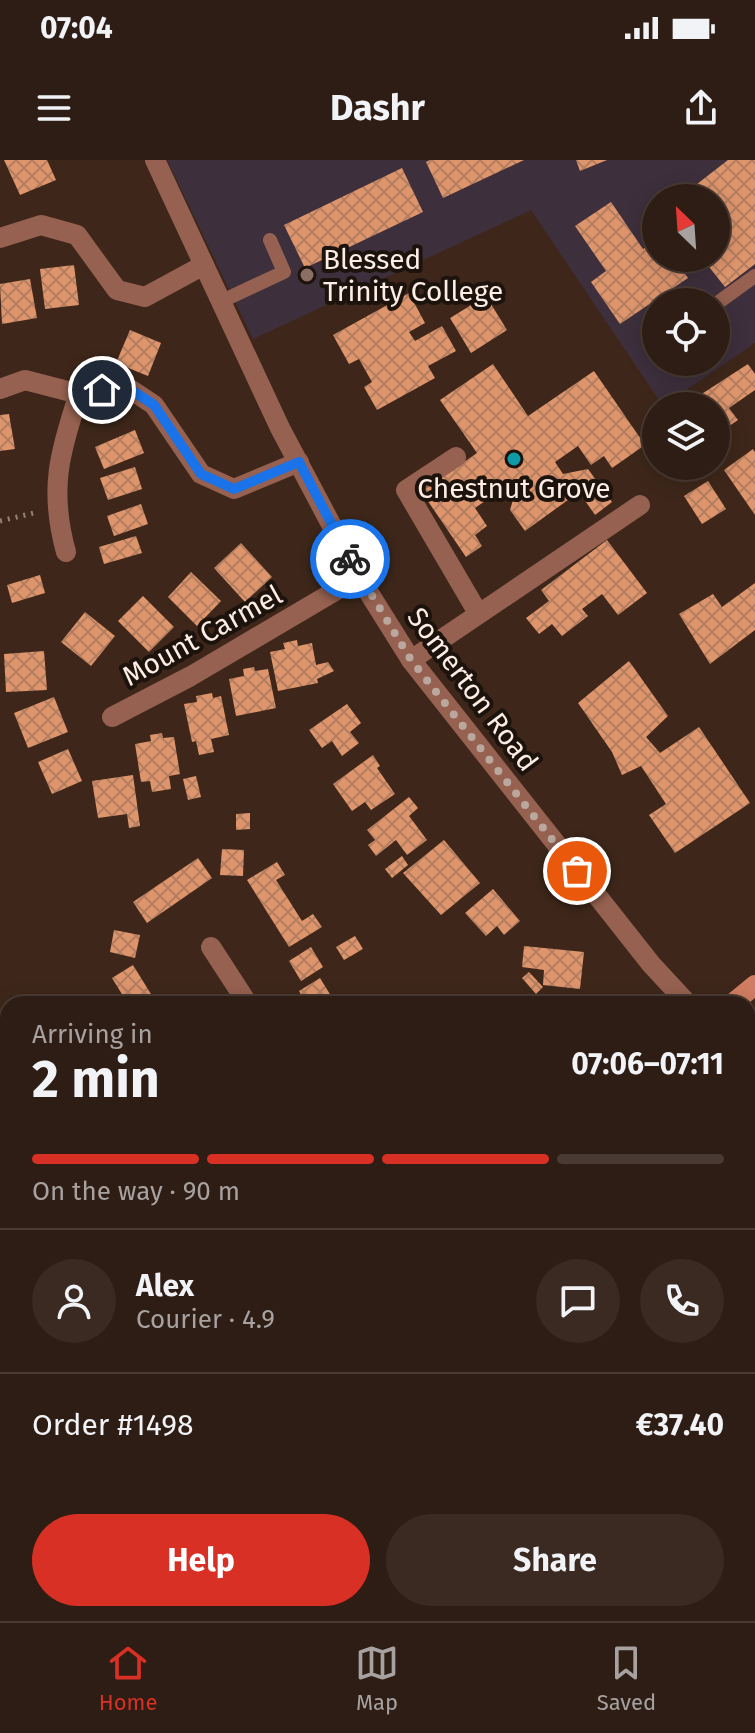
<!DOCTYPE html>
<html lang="en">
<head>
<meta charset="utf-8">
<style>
	:root { --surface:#2e1d14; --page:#3a2a22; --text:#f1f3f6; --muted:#a7a2a0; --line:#493b34; --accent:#d93025 }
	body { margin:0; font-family:"Fira Sans",sans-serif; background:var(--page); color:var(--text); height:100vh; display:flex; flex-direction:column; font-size:30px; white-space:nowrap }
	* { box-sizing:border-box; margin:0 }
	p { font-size:26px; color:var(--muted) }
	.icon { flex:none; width:44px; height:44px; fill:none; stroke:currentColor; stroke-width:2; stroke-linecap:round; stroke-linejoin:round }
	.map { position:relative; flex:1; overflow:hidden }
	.drawer { position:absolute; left:0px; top:836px; width:756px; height:626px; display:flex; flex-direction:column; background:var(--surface); border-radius:24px 24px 0 0; box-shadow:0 4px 20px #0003,0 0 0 2px var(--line) }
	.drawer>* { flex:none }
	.needle { width:52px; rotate:335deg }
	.tools { position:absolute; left:642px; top:24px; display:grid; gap:16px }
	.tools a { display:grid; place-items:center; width:88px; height:88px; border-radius:50%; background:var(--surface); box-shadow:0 4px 20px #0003,0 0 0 2px var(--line); font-size:40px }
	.pin { position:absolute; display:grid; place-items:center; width:68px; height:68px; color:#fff; margin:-34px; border:4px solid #fff; border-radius:50%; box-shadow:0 2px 8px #0007 }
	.courier { position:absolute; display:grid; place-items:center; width:80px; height:80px; margin:-40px; border:6px solid #1a73e8; border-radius:50%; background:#fff; color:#222; box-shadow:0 2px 10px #0007 }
	.headline em { font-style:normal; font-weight:700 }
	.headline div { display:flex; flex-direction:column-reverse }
	.headline { display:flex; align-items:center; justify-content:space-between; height:136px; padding:0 32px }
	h1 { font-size:52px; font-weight:700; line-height:60px }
	.bar { display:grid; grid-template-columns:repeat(4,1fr); gap:12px 8px; align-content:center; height:96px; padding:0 32px }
	.bar i { height:10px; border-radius:6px; background:var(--line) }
	.bar .current { background:var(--accent) }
	.bar p { grid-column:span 4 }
	.line { display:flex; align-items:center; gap:20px; padding:0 32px; border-top:2px solid var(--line) }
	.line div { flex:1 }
	.round { display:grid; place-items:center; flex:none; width:84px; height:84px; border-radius:42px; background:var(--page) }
	.cta { display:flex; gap:16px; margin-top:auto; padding:16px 32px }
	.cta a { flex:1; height:92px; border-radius:48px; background:var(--accent); color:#fff; font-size:32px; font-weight:700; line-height:92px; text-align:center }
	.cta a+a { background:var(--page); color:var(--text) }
	.status { display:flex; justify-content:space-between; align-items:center; height:56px; padding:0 40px; background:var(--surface); direction:ltr }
	.status svg { height:22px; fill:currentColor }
	header { display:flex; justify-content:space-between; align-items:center; height:104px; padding:0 32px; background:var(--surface); font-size:36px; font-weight:700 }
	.tab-bar { display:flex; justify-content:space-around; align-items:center; height:112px; border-top:2px solid var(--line); background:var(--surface); font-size:22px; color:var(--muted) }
	.tab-bar a { display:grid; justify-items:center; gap:4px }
	.tab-bar .current { color:var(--accent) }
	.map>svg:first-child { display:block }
	.education { fill:#3e2f3c; fill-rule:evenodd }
	.building { fill:url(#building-cross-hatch) }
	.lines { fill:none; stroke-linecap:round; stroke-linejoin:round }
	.path { stroke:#958176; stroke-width:5; stroke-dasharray:2 6; stroke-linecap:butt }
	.lane { stroke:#966150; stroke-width:14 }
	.street { stroke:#966150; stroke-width:20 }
	.secondary { stroke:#d17d61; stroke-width:20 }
	.primary { stroke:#ff926e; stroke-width:20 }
	.done { stroke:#baa89e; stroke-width:8; stroke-dasharray:0 14.4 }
	.route { stroke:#1a73e8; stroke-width:10 }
	.education-dot { fill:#8d6e63; stroke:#1d130d; stroke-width:3 }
	.culture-dot { fill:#0f9aa8; stroke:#1d130d; stroke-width:3 }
	.labels { text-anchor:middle; stroke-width:8; stroke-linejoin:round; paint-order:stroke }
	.poi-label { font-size:28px; fill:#fdede5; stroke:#1d130d; text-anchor:start }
	.street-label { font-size:28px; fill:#fdede5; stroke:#1d130d }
</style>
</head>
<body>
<div class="status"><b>07:04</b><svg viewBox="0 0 49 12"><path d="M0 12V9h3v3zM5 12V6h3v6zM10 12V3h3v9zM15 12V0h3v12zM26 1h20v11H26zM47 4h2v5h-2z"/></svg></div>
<header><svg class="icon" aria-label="menu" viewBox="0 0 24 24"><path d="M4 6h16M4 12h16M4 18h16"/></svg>Dashr<svg class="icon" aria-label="share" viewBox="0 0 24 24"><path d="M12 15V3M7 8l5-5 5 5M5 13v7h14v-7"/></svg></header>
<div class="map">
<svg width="755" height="1461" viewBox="0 0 755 1461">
	<defs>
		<pattern id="building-cross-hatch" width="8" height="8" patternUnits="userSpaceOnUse" patternTransform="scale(2)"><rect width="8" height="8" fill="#df956c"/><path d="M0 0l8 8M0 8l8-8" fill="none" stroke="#b37e60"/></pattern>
	</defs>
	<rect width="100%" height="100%" fill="#3e271a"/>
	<path class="education" d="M167,0H755V183L663,246L531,50L253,179ZM656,38H716V98H656ZM656,142H716V202H656Z"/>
	<g class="building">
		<path d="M4,0H47L56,20L20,35Z"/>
		<path d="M430,0H524L443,38L426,2Z"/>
		<path d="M576,0H607L580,11Z"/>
		<path d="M728,0H755V104L725,127L702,98H716V38H679Z"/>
		<path d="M402,8L423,52L305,108L284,65Z"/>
		<path d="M611,42L643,89L656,81V98H674L688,118L620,164L591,122L606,111L575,66Z"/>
		<path d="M74,105L79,145L45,149L40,109Z"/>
		<path d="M30,119L37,158L2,164L0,124Z"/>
		<path d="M409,133L425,163L409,172L415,181L442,166L456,191L428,206L435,218L377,250L364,227L372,222L359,199L349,204L333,175Z"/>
		<path d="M486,136L507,170L471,193L450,158Z"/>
		<path d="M130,170L161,183L148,216L116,203Z"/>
		<path d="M493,204L528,256L594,211L645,285L612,308L604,296L591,305L578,286L555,302L563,314L588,309L612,342L595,355L579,332L525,371L510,350L516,330L511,323L475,348L487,366L475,375L482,386L466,397L421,331L477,293L440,240Z"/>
		<path d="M748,204L755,214V230L729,248L738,260L716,275V246H683Z"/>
		<path d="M9,254L15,289L0,291V255Z"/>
		<path d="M135,270L144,293L104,309L95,287Z"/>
		<path d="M753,289L755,292V355L724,310Z"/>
		<path d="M135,307L142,329L108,340L100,318Z"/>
		<path d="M708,321L726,349L702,364L684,336Z"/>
		<path d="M141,344L148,364L114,376L107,356Z"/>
		<path d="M136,376L142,393L104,404L99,387Z"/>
		<path d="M607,380L647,433L618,455L602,434L582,449L588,456L562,476L552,464L539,474L526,458L549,441L541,430Z"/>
		<path d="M241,383L272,417L245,442L214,408Z"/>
		<path d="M191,412L221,441L197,466L168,437Z"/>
		<path d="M40,415L45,433L12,443L7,425Z"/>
		<path d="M755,423V470L710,504L679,454L713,434L722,447Z"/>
		<path d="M143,436L174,467L149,492L118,461Z"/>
		<path d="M85,452L115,476L91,506L61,482Z"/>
		<path d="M297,480L298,486L312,483L316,505L328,502L334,511L317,519L318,523L278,531L270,492L285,489L283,483Z"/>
		<path d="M44,491L47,530L6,532L4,494Z"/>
		<path d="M629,501L668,556L646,577L660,593L699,567L750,643L675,693L649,655L666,644L641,606L622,615L612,592L578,543Z"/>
		<path d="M254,507L255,511L268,509L276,548L236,556L229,519L244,516L243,509Z"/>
		<path d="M212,533L213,538L221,536L229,575L211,579L214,592L199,595L196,581L192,582L184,544L197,542L196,536Z"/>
		<path d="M54,537L68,572L28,588L14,553Z"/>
		<path d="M347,544L361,563L350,572L359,583L342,596L332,581L322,588L309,570Z"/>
		<path d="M162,573L163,578L174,577L180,614L169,616L171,629L152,632L150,621L141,622L135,584L151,581L150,575Z"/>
		<path d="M68,589L82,621L52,634L38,602Z"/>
		<path d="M373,595L380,606L377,608L395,634L371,650L365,642L352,651L333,624Z"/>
		<path d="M133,615L140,666L129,668L127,654L98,658L92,621Z"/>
		<path d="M196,616L201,637L188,640L183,619Z"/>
		<path d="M409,637L418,648L409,656L427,680L407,695L396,680L376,696L368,685L375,680L367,670Z"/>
		<path d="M250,653V669L236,670V654Z"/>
		<path d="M444,680L480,723L441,755L403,713Z"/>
		<path d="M222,689L244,690L243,716L220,715Z"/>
		<path d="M402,696L408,705L392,718L385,709Z"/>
		<path d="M198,698L212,718L147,763L133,742Z"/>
		<path d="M277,702L285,715L276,720L302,761L313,754L322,767L289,787L247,720Z"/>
		<path d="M493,729L520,761L504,775L497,766L486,776L465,753Z"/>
		<path d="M114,770L140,775L135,798L110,792Z"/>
		<path d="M355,776L363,789L344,800L336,787Z"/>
		<path d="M524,786L584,792L580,829L543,825L544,810L522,807Z"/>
		<path d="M311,787L323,807L301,821L289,801Z"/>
		<path d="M133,805L154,839L157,844H128L112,818Z"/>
		<path d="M529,812L543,827L536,834L522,818Z"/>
		<path d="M320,818L336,844H306L299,831Z"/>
		<rect x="0" y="875" width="8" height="36"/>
		<path d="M748,1128L755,1135V1182L748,1176Z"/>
		<path d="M748,1437L755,1441V1461H728L732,1454H748Z"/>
		<path d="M157,1454H207L200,1461H150Z"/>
		<path d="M381,1454H405L419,1461H377Z"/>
		<path d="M505,1454H582L578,1461H501Z"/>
	</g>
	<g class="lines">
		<path class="path" d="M0,361L38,352"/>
		<g class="lane">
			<path d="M222,141L284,112L270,80"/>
			<path d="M716,144L755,116"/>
			<path d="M0,1371L8,1364"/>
		</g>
		<g class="street">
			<path d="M155,0L280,268L359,417L411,500L651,804L688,844"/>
			<path d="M0,78L41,65L77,75L117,130L145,137L204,105"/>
			<path d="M0,229L25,220L79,234L124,225L154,245L201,314L234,329L299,302"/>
			<path d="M456,297L406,330L478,453"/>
			<path d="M66,392C49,331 59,293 79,234"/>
			<path d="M411,500L640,345"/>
			<path d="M112,557L191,516L359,417"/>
			<path d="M211,787L248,844"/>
			<path d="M748,906L755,913"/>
			<path d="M0,978L8,972"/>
			<path d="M748,1307L755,1295"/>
			<path d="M663,1461L666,1454"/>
		</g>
		<g class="secondary">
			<path d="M732,844L755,825"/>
			<path d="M287,1461L290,1454"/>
		</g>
		<path class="primary" d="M0,1444L8,1453"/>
	</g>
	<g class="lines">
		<path class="done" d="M350,399L411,500L577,711"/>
		<path class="route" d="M102,230L124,225L154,245L201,314L234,329L299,302L350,399"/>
	</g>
	<circle class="education-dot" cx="307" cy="115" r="8"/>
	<circle class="culture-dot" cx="514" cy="299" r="8"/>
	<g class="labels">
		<g class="poi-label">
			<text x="323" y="109">Blessed<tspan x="323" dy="32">Trinity College</tspan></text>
			<text x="514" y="338" text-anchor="middle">Chestnut Grove</text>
		</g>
		<g class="street-label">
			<text transform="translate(202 475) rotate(-29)" y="10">Mount Carmel</text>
			<text transform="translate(473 529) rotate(53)" y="10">Somerton Road</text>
		</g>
	</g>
</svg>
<div class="tools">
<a><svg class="needle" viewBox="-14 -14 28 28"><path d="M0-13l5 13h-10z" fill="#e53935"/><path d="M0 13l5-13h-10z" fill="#a7a2a0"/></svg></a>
<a><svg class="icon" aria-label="locate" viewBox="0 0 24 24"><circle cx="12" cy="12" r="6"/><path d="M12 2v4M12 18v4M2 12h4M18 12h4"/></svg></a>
<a><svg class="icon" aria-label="layers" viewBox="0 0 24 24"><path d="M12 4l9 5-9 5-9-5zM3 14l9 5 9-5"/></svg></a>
</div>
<div class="pin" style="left:577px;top:711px;background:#ea580c"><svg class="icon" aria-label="bag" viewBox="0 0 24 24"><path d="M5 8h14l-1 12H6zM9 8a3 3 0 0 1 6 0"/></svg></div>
<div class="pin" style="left:102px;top:230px;background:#1f2937"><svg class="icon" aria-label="home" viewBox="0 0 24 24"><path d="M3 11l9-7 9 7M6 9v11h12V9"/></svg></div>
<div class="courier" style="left:350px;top:399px"><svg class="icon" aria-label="bike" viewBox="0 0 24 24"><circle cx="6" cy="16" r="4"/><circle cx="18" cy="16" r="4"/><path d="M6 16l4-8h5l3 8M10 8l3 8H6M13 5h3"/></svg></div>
<section class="drawer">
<div class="headline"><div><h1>2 min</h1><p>Arriving in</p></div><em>07:06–07:11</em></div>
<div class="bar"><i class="current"></i><i class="current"></i><i class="current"></i><i></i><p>On the way · 90 m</p></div>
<div class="line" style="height:144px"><a class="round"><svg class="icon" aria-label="person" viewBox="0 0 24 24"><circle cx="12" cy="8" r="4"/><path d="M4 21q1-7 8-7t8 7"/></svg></a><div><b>Alex</b><p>Courier · 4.9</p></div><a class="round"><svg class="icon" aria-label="chat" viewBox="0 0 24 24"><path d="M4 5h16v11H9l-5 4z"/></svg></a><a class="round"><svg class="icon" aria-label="phone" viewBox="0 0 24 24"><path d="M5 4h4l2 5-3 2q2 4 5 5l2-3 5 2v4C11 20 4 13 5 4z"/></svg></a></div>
<div class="line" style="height:104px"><div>Order #1498</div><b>€37.40</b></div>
<div class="cta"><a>Help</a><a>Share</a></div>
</section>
</div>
<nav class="tab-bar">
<a class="current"><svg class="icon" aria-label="home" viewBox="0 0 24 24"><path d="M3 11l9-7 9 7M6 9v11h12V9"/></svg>Home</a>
<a><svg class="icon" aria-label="map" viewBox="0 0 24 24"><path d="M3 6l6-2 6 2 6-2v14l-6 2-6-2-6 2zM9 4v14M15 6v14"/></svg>Map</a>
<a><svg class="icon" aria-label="saved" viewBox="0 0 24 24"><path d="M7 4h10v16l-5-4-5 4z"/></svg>Saved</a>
</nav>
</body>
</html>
